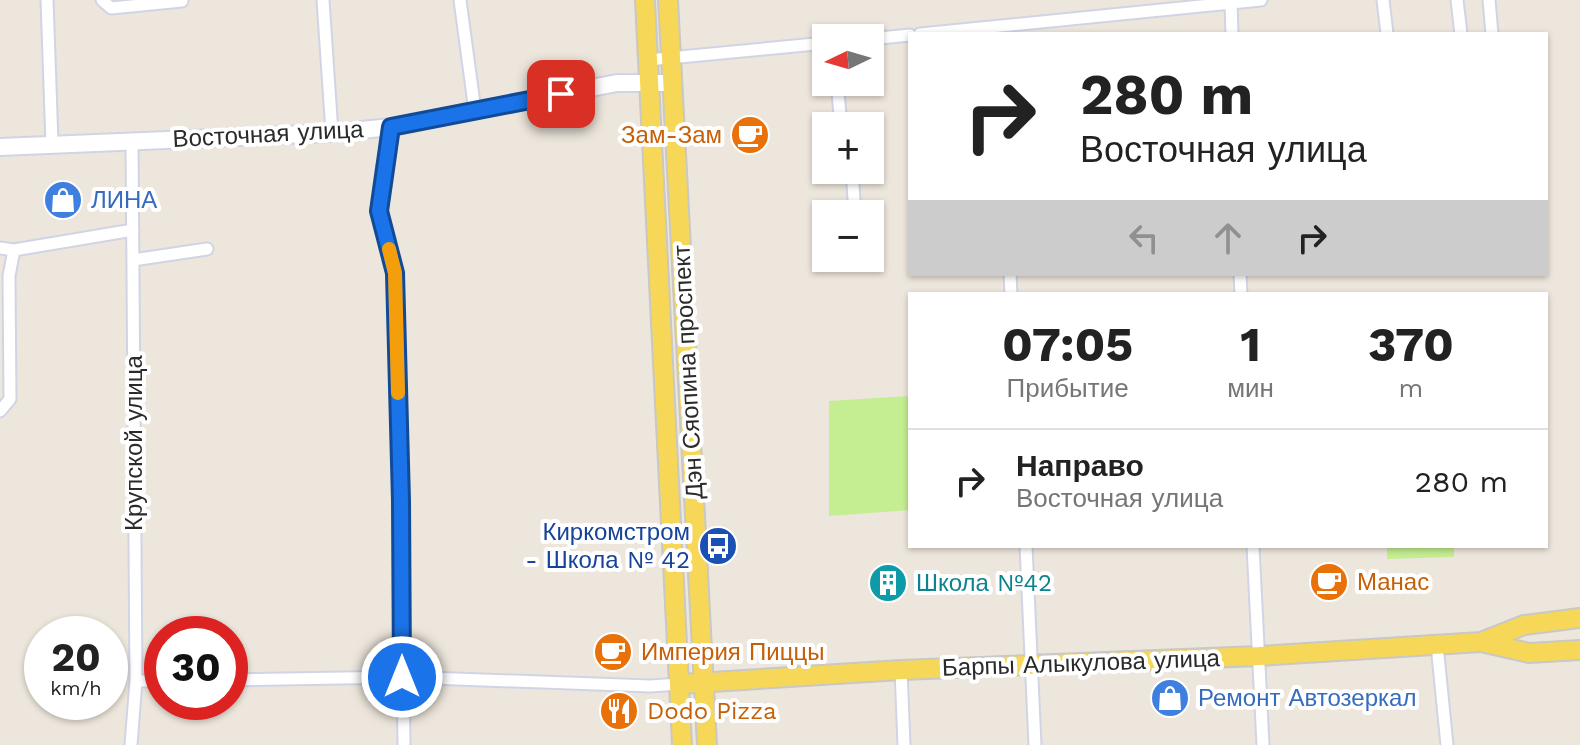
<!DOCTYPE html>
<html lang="ru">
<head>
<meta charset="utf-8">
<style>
  :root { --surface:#fff; --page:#f6f6f6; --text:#222; --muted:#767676; --line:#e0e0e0 }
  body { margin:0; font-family:"Work Sans",sans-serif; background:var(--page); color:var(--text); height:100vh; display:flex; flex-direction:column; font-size:30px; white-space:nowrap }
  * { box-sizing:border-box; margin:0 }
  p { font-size:26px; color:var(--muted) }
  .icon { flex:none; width:44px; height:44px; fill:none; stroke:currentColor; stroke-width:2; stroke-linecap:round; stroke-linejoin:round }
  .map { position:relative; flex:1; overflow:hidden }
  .sheet { position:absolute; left:908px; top:292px; width:640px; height:256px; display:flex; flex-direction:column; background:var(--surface); border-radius:0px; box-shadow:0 2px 6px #0004 }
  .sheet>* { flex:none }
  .top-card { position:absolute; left:908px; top:32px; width:640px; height:244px; border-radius:0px; box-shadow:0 2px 6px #0004; background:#fff; color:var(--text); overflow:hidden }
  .needle { width:52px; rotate:265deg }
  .fabs { position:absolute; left:812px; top:24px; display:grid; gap:16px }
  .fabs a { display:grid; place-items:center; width:72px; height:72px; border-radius:0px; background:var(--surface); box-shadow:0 2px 6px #0004; font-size:40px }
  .speed { position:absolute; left:24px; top:616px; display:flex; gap:16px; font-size:40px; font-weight:700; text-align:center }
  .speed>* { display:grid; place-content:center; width:104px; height:104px; border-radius:50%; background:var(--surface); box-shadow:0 2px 6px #0004; line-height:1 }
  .speed small { font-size:20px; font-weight:400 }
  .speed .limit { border:12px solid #d22; background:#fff; color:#111 }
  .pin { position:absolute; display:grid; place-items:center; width:68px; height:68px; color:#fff; margin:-34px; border-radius:16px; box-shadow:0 4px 12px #0006 }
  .me { position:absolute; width:88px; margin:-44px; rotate:0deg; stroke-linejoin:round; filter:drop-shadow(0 0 6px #0008) }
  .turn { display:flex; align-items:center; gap:28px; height:168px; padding:0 40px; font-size:36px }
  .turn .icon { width:104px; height:104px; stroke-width:2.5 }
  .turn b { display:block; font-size:56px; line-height:68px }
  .lanes { display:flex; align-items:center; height:76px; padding:0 40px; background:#0003; justify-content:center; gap:40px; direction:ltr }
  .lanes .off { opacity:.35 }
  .eta { display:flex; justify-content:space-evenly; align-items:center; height:136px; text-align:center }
  .eta b { font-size:48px; font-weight:700; line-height:56px }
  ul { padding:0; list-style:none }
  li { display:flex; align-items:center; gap:24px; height:104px; padding:0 40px; border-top:2px solid var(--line) }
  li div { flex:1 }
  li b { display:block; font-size:30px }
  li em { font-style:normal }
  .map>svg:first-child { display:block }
</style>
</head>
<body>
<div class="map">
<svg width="1580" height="745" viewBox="0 0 1580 745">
  <rect width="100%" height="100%" fill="#ede6dc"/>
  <!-- pitch -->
  <path fill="#c4ee91" d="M 910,396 L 910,510 L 829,516 L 829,401 Z
    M 1387,546 L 1454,546 L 1454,557 L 1387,559 Z"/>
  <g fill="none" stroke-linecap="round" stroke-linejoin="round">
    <!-- street casing -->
    <g stroke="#d1d4e4" stroke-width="15">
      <path id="street" d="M 47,0 L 52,143
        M 102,0 L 111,8 L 182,1
        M 323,0 L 332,133
        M 460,0 L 475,111
        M 1383,0 L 1387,34
        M 1457,0 L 1461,34
        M 1489,0 L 1492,34
        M 1231,2 L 1232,34
        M 920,34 L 1261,0
        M 870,39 L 910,35
        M 648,60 L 826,43
        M 837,82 L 841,126
        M 391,127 L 379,211 L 395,273 L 401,501 L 404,745
        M 852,170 L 855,214
        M 0,248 L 14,250 L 133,230
        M 133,260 L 207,249
        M 1010,274 L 1011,294
        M 1240,274 L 1241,294
        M 0,411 L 10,399 L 9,276 L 14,250
        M 1026,546 L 1035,745
        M 1253,546 L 1263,745
        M 1437,645 L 1447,745
        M 901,670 L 904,745
        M 230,680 L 402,677 L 650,686 L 680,684
        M 136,681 L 162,681
        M 131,745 L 136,681 L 132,140"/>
    </g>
    <!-- secondary casing -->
    <g stroke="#d1d4e4" stroke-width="20">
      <path id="secondary" d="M 0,147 L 332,133 L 391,127 L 617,83 L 672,83"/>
    </g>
    <!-- primary casing -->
    <g stroke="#c8c8c8" stroke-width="22">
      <path id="primary" d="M 645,0 L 682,745
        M 668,0 L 707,745
        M 1481,642 L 1529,653 L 1580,650
        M 680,684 L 901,670 L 1259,656 L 1481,642 L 1524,625 L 1580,618"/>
    </g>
    <!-- street -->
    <use href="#street" stroke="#fff" stroke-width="11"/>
    <!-- secondary -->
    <use href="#secondary" stroke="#fff" stroke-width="16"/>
    <!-- primary -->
    <use href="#primary" stroke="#f7d757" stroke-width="18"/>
  </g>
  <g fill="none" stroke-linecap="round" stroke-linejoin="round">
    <!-- route casing -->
    <g stroke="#114b97" stroke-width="20">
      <path id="route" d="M 402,677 L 401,501 L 395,273 L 379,211 L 391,127 L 561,94"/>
    </g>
    <!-- route -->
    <use href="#route" stroke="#1a73e8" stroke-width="14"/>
    <!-- slow -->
    <path stroke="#f59e0b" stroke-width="14" d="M 389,249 L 395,273 L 398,393"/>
  </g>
  <!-- icons -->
  <defs>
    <g id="cafe-disc" transform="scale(2)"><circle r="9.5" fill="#e8710a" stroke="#fff"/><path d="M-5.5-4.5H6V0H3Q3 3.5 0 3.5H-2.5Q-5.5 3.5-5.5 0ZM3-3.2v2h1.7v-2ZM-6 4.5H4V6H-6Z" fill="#fff"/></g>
    <g id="shop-disc" transform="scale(2)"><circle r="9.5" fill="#3f7fe0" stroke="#fff"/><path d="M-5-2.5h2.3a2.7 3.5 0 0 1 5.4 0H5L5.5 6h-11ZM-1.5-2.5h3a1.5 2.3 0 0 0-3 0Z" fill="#fff"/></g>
    <g id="bus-disc" transform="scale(2)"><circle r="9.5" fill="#1a4fb4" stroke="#fff"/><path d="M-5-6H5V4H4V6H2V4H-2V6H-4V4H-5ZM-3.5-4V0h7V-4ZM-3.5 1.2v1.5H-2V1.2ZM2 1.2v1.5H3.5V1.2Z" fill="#fff"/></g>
    <g id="building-disc" transform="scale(2)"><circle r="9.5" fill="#0f9aa8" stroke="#fff"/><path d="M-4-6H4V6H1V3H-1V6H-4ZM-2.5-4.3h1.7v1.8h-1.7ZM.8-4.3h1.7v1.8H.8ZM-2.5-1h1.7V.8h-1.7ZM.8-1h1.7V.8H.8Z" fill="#fff"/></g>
    <g id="restaurant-disc" transform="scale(2)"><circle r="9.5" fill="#e8710a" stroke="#fff"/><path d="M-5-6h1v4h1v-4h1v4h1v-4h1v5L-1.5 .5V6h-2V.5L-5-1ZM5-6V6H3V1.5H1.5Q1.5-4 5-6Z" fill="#fff"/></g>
  </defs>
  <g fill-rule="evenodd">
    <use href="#cafe-disc" x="750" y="135"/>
    <use href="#shop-disc" x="63" y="200"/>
    <use href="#bus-disc" x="718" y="546"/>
    <use href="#cafe-disc" x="1329" y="582"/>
    <use href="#building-disc" x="888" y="583"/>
    <use href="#cafe-disc" x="613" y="652"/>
    <use href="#shop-disc" x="1170" y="698"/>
    <use href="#restaurant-disc" x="619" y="711"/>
  </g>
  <g text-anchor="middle" stroke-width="8" stroke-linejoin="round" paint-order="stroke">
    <!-- street labels -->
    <g font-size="24" fill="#2b2b2b" stroke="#fff">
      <text transform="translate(268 134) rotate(-3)" y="8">Восточная улица</text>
      <text transform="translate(688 372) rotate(-93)" y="8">Дэн Сяопина проспект</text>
      <text transform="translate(134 443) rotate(-90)" y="8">Крупской улица</text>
      <text transform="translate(1081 663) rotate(-2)" y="8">Барпы Алыкулова улица</text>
    </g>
    <!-- food labels -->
    <g font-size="24" fill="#c56008" stroke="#fff" text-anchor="start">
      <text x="722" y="143" text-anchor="end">Зам-Зам</text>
      <text x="1357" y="590">Манас</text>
      <text x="641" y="660">Империя Пиццы</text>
      <text x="647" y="719">Dodo Pizza</text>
    </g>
    <!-- shop labels -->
    <g font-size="24" fill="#366cbe" stroke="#fff" text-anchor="start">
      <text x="91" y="208">ЛИНА</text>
      <text x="1198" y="706">Ремонт Автозеркал</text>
    </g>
    <!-- transit labels -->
    <g font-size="24" fill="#164399" stroke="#fff" text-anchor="end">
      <text x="690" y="540">Киркомстром<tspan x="690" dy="28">- Школа № 42</tspan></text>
    </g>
    <!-- culture labels -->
    <g font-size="24" fill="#0d838f" stroke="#fff" text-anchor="start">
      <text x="916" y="591">Школа №42</text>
    </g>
  </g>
</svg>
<div class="fabs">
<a><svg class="needle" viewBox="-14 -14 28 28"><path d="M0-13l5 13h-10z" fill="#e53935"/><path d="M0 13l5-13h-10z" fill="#767676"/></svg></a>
<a>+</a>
<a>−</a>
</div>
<div class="speed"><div>20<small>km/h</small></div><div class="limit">30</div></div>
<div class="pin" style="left:561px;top:94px;background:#d93025"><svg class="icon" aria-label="arrive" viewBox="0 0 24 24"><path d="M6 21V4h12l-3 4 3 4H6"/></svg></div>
<svg class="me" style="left:402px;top:677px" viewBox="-20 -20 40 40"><circle r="17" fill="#1a73e8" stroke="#fff" stroke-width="3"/><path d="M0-11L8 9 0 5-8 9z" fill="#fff"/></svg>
<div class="top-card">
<div class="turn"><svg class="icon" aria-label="right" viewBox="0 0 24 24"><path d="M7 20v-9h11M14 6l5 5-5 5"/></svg><div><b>280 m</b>Восточная улица</div></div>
<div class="lanes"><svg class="icon off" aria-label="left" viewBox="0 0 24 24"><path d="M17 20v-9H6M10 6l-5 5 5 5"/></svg><svg class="icon off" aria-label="ahead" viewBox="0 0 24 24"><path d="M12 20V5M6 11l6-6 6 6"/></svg><svg class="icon" aria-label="right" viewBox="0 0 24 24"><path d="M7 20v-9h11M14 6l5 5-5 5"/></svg></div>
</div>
<section class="sheet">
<div class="eta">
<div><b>07:05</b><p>Прибытие</p></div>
<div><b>1</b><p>мин</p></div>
<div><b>370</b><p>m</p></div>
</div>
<ul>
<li><svg class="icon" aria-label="right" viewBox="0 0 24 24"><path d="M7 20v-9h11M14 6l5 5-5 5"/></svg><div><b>Направо</b><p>Восточная улица</p></div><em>280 m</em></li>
</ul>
</section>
</div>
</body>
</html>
